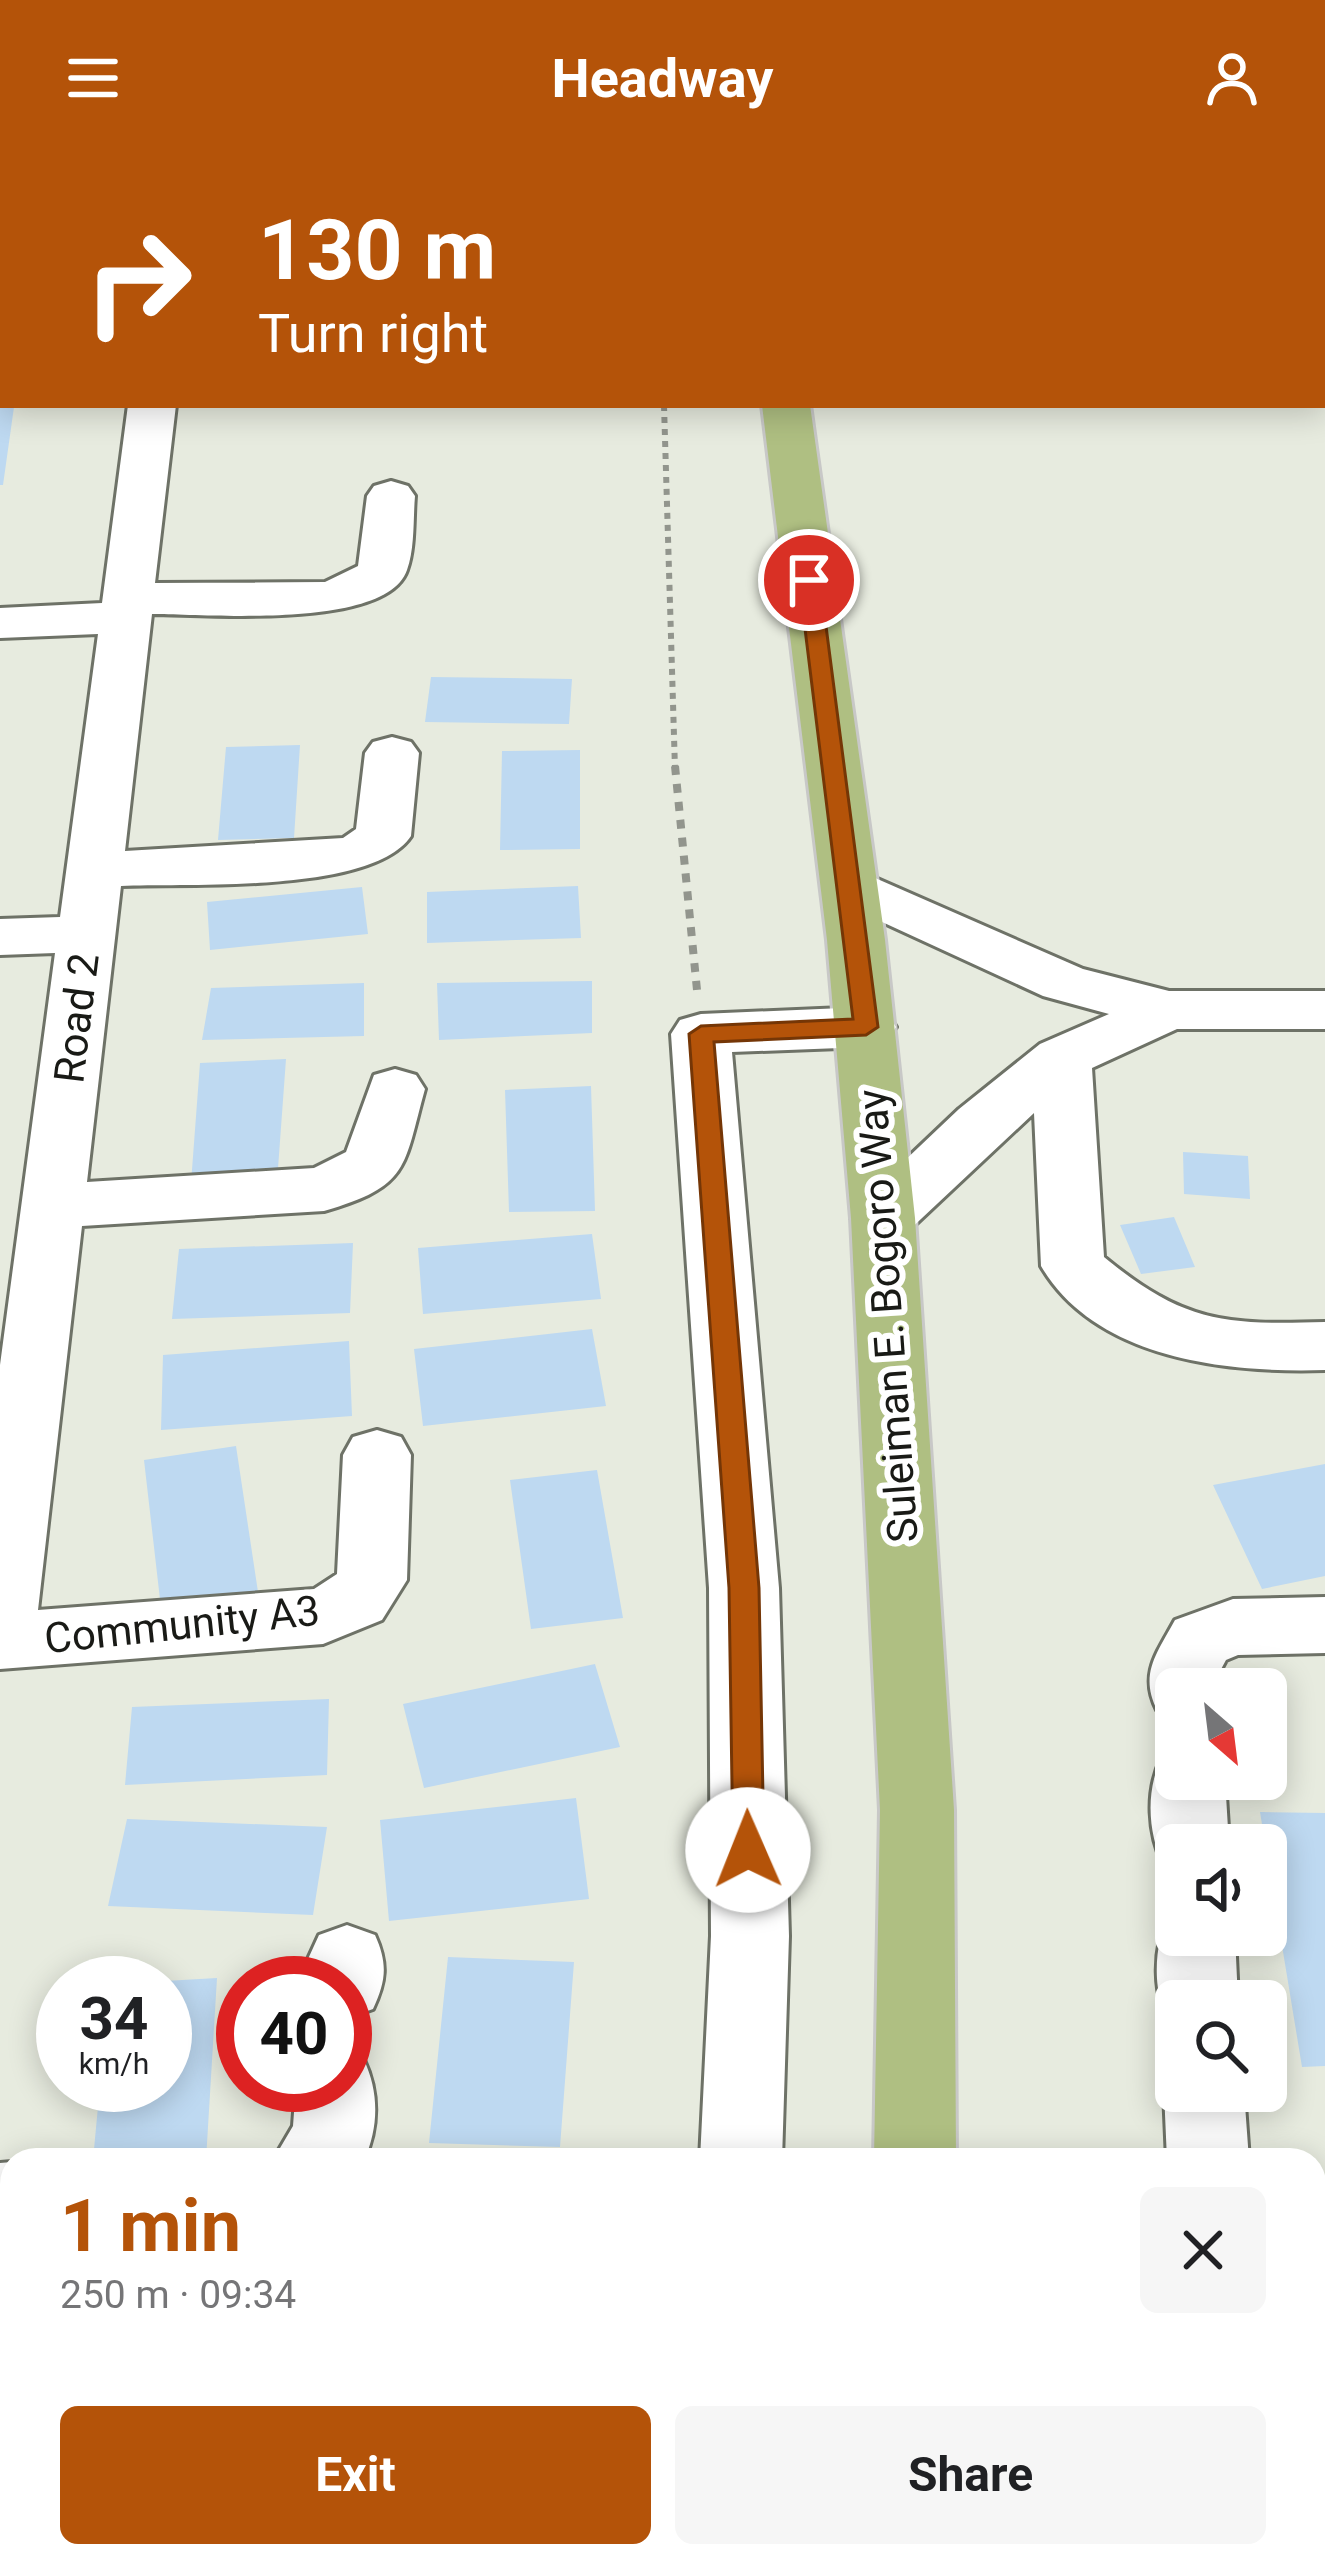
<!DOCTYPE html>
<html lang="en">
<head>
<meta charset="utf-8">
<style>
  :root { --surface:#fff; --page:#f6f6f6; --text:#202124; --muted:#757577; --accent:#b45309 }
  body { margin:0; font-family:Roboto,sans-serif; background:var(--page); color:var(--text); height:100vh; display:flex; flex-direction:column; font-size:45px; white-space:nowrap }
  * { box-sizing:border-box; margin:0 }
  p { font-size:39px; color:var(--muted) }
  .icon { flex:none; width:66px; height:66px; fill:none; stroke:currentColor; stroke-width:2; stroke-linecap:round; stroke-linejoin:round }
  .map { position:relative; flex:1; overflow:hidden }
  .drawer { position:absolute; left:0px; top:1992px; width:1326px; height:420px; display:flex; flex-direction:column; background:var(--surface); border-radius:36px 36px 0 0; box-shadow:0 6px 30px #0003 }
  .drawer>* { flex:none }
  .banner { position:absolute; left:0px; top:0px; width:1326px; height:252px; box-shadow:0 6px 30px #0003; background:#b45309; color:#fff; overflow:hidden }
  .needle { width:78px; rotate:152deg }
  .fabs { position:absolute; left:1155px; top:1512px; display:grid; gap:24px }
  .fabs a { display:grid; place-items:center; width:132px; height:132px; border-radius:18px; background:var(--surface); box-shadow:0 6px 30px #0003; font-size:60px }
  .speed { position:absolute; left:36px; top:1800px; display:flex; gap:24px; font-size:60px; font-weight:700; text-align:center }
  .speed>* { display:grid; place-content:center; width:156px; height:156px; border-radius:50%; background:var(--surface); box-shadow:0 6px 30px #0003; line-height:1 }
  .speed small { font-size:30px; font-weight:400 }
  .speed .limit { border:18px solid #d22; background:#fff; color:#111 }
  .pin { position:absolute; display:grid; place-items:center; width:102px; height:102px; color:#fff; margin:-51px; border:6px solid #fff; border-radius:50%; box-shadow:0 3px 12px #0007 }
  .me { position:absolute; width:132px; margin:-66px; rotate:359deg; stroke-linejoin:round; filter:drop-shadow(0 0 9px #0008) }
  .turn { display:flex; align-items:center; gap:42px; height:252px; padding:0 60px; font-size:54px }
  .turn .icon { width:156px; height:156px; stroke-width:2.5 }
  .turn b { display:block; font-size:84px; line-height:102px }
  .round { display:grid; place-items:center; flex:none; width:126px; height:126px; border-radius:18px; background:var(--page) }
  .summary { display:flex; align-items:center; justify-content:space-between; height:204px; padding:0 60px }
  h1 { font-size:72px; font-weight:700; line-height:90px; color:var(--accent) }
  .action { display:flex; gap:24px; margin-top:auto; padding:24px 60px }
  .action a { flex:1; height:138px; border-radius:18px; background:var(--accent); color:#fff; font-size:48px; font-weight:700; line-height:138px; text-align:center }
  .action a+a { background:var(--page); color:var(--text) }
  header { display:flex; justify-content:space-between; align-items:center; height:156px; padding:0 60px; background:var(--accent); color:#fff; font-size:54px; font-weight:700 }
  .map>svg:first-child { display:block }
</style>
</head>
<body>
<header><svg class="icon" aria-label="menu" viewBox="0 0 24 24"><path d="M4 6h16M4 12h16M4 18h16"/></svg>Headway<svg class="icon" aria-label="person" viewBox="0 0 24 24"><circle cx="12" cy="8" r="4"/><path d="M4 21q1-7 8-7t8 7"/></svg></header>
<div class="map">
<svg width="1325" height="2412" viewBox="0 0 1325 2412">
  <rect width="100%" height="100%" fill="#e7ebdf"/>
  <!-- building -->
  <path fill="#bed9f1" d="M 14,251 L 3,329 L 0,329 L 0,252 Z
    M 431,521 L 572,523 L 569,568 L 425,566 Z
    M 300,589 L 294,682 L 218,684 L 226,591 Z
    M 580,594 L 580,693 L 500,694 L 502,595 Z
    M 578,730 L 581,782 L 427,787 L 427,736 Z
    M 362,731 L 368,778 L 210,794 L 207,746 Z
    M 592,825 L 592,877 L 439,884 L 437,827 Z
    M 364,827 L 364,880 L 202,884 L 211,832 Z
    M 286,903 L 277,1026 L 191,1027 L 200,907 Z
    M 591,930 L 595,1055 L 509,1056 L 505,934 Z
    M 1183,996 L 1248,1000 L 1250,1043 L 1184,1038 Z
    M 1174,1061 L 1195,1111 L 1141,1118 L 1120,1069 Z
    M 592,1078 L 601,1143 L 423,1158 L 418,1092 Z
    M 353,1087 L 350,1157 L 172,1163 L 179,1093 Z
    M 592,1173 L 606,1250 L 423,1270 L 414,1193 Z
    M 349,1185 L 352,1260 L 161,1274 L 163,1199 Z
    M 236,1290 L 258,1436 L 161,1452 L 144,1304 Z
    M 1325,1308 L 1325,1420 L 1262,1433 L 1213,1329 Z
    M 597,1314 L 623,1462 L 531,1473 L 510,1324 Z
    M 595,1508 L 620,1591 L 424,1632 L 403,1548 Z
    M 329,1543 L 327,1619 L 125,1629 L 132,1551 Z
    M 576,1642 L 589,1743 L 389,1765 L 380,1664 Z
    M 1260,1656 L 1325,1657 L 1325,1910 L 1302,1911 Z
    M 127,1663 L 327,1671 L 313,1759 L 108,1750 Z
    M 448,1801 L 574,1806 L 560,1991 L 429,1987 Z
    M 217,1822 L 206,2004 L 93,2004 L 100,1929 L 165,1929 L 165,1825 Z
    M 1325,2038 L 1325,2412 L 1307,2412 L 1305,2400 L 1314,2400 L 1314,2039 Z"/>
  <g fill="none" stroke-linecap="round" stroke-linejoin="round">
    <!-- minor casing -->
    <g stroke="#6e7267" stroke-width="6">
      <path id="minor" d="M 161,0 L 203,0 L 203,3 L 161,3 Z
        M 0,216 L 3,216 L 3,244 L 0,244 Z
        M 128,249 L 176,249 L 155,427 L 325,426 L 358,410 L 367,340 L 374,330 L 391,325 L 408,330 L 415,340 C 413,363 415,392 407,414 C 387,474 204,458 152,458 L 125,695 L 343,682 L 356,673 L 365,597 L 373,586 L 392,581 L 411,586 L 419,597 L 411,680 C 372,738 189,727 121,730 L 87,1026 L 314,1012 L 346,996 L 374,919 L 395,913 L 416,919 L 425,933 C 403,1012 410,1030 324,1055 L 82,1070 L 38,1454 L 314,1433 L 337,1418 L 343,1299 L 353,1281 L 377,1274 L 401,1281 L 411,1299 L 407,1424 L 382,1464 L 323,1488 L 0,1513 L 0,1209 L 55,797 L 0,799 L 0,763 L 60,761 L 98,478 L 0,482 L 0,452 L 102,447 Z
        M 850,711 L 1083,813 L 1169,835 L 1325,835 L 1325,873 L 1177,873 L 1092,912 L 1104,1101 C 1184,1167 1225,1169 1325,1166 L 1325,1214 C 1229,1217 1096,1204 1041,1110 L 1034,957 L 905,1078 L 883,1084 L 861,1078 L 851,1062 L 861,1046 L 959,953 L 1040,888 L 1109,858 L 1043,840 L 830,742 L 822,729 L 830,716 Z
        M 866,851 L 887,857 L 896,871 L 887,885 L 866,891 L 732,896 L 779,1432 L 789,1780 L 782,2004 L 700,2004 L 711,1780 L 709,1432 L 671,878 L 680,864 L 701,858 Z
        M 1325,1441 L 1325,1497 L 1238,1499 L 1226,1504 L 1219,1517 L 1219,1533 L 1176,1533 L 1176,1560 L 1157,1554 C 1139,1518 1157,1497 1175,1464 L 1233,1443 Z
        M 1176,1597 L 1176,1623 L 1225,1623 L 1229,1689 L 1176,1689 L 1176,1715 L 1164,1711 C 1148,1678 1145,1635 1162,1601 Z
        M 1176,1753 L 1176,1779 L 1235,1779 L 1238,1845 L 1176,1845 L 1176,1871 C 1149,1846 1154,1787 1169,1756 Z
        M 347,1769 L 375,1779 C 388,1808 386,1825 373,1853 L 345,1863 L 345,1827 L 306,1827 L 308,1803 L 319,1779 Z
        M 345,1897 L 364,1904 C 379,1936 379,1971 364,2004 L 273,2004 L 293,1970 L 296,1929 L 345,1929 Z
        M 1176,1910 L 1176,1935 L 1244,1935 L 1249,2004 L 1167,2004 L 1164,1935 Z
        M 12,2006 L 12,2082 L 0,2083 L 0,2007 Z
        M 0,2231 L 12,2233 L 12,2317 L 0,2315 Z
        M 678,2400 L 768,2400 L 767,2412 L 677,2412 Z
        M 1183,2400 L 1273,2400 L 1274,2412 L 1184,2412 Z"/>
    </g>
    <!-- major casing -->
    <g stroke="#c8c8c7" stroke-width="6">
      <path id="major" d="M 732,0 L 774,0 L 774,3 L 732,3 Z
        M 762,249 L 810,249 L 885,784 L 915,1062 L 954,1654 L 956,2004 L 874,2004 L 880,1654 L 851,1062 L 827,784 Z
        M 860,2400 L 950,2400 L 949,2412 L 859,2412 Z"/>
    </g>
    <!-- path-far1 -->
    <path stroke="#92958d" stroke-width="6" stroke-dasharray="6 6" stroke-linecap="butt" d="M 664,249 L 675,613"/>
    <!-- path -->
    <path stroke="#92958d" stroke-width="8" stroke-dasharray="9 9" stroke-linecap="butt" d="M 675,610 L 697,834"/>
    <!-- minor -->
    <use href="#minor" fill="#fff" fill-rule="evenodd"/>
    <!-- major -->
    <use href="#major" fill="#afbf82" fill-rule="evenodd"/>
  </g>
  <!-- route -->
  <path fill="#b45309" stroke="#753606" stroke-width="3" d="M 809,417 L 820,424 L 878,871 L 866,879 L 714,886 L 759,1432 L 764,1694 L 760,1703 L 748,1707 L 737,1703 L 733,1694 L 729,1432 L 689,878 L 701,870 L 853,863 L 799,424 Z"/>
  <g text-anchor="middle" stroke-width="12" stroke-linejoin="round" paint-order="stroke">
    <!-- street labels -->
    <g font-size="42" fill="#191a16" stroke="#fff">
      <text transform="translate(76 862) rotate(-83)" y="15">Road 2</text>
      <text transform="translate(887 1160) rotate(-94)" y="15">Suleiman E. Bogoro Way</text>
      <text transform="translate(182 1468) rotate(-6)" y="15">Community A3</text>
    </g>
  </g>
</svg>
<div class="fabs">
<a><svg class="needle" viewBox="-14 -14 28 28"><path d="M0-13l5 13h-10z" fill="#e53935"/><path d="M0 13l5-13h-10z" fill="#757577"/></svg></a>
<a><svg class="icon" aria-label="sound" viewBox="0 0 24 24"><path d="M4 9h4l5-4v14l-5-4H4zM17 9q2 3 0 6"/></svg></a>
<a><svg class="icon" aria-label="search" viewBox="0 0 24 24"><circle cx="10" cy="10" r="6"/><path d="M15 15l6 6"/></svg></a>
</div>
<div class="speed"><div>34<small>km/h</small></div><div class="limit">40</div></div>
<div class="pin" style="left:809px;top:424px;background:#d93025"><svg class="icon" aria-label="arrive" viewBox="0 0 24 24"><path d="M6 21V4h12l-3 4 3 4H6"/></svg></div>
<svg class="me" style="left:748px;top:1694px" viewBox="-20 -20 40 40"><circle r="19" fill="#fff"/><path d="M0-13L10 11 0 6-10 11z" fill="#b45309"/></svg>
<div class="banner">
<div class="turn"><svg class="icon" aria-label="right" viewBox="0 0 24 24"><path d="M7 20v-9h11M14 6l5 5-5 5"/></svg><div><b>130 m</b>Turn right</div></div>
</div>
<section class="drawer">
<div class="summary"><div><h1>1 min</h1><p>250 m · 09:34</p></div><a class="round"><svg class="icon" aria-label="close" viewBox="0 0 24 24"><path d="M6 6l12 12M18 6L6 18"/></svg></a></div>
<div class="action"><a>Exit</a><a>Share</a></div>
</section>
</div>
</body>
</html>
